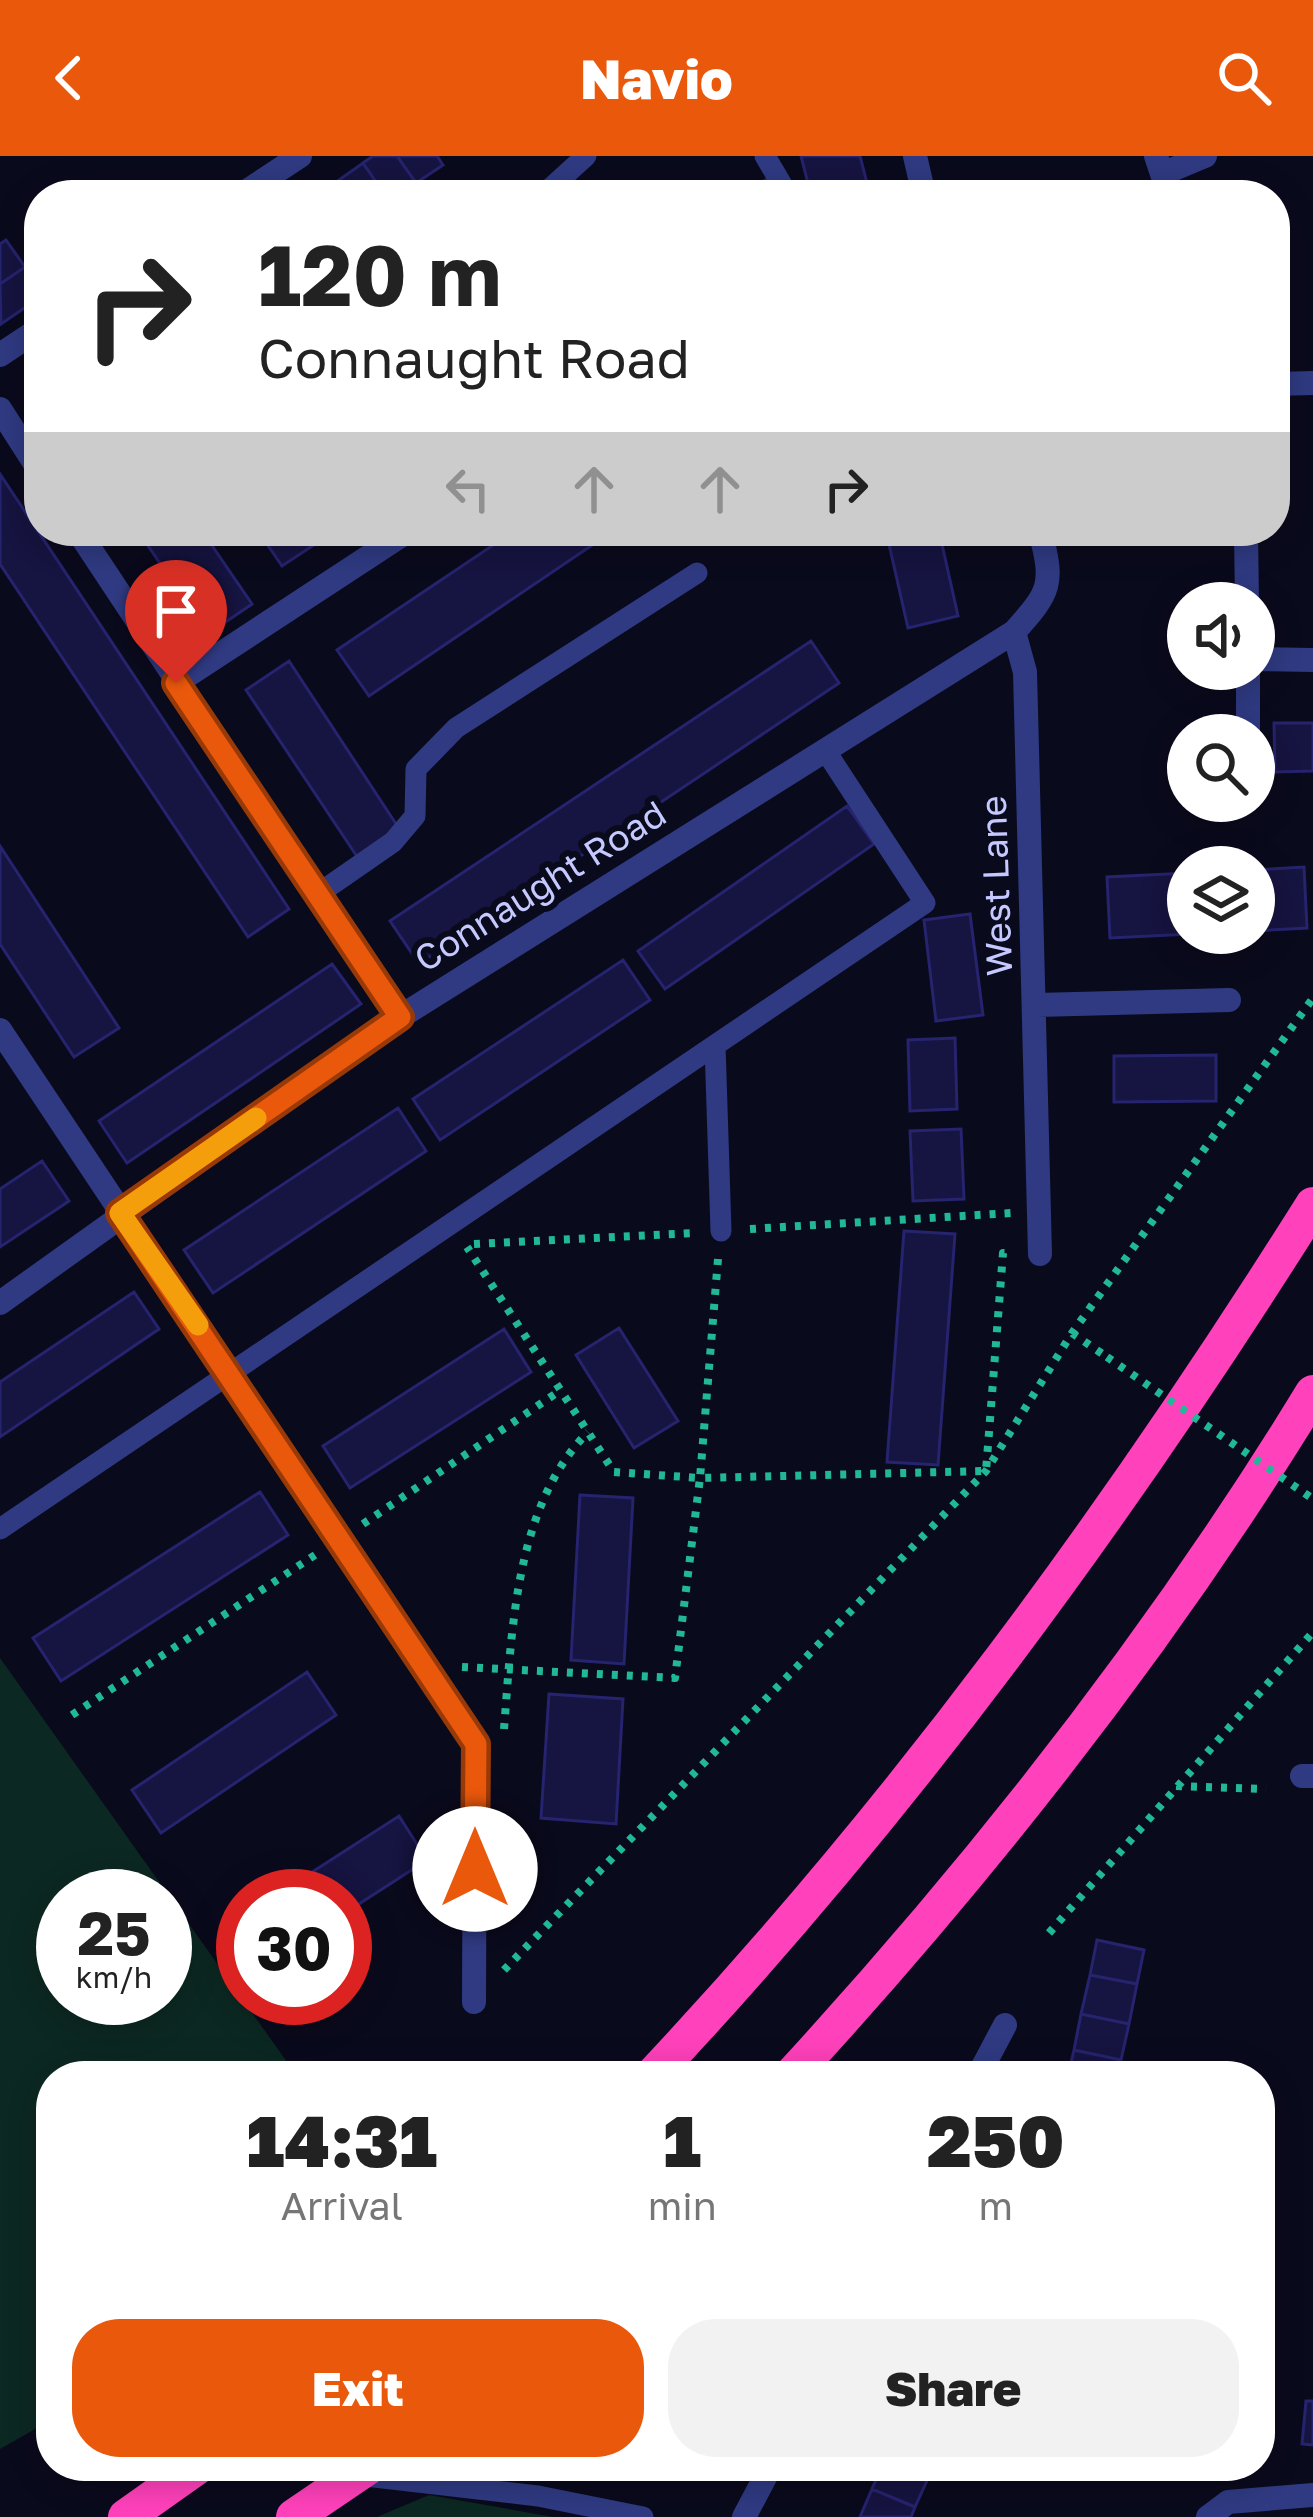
<!DOCTYPE html>
<html lang="en">
<head>
<meta charset="utf-8">
<style>
  :root { --surface:#fff; --page:#f2f2f2; --text:#222; --muted:#767676; --accent:#ea580c }
  body { margin:0; font-family:"Golos Text",sans-serif; background:var(--page); color:var(--text); height:100vh; display:flex; flex-direction:column; font-size:45px; white-space:nowrap }
  * { box-sizing:border-box; margin:0 }
  p { font-size:39px; color:var(--muted) }
  .icon { flex:none; width:66px; height:66px; fill:none; stroke:currentColor; stroke-width:2; stroke-linecap:round; stroke-linejoin:round }
  .map { position:relative; flex:1; overflow:hidden }
  .panel { position:absolute; left:36px; top:1905px; width:1239px; height:420px; display:flex; flex-direction:column; background:var(--surface); border-radius:48px; box-shadow:0 6px 30px #0003 }
  .panel>* { flex:none }
  .top-card { position:absolute; left:24px; top:24px; width:1266px; height:366px; border-radius:48px; box-shadow:0 6px 30px #0003; background:#fff; color:var(--text); overflow:hidden }
  .fabs { position:absolute; left:1167px; top:426px; display:grid; gap:24px }
  .fabs a { display:grid; place-items:center; width:108px; height:108px; border-radius:50%; background:var(--surface); box-shadow:0 6px 30px #0003; font-size:60px }
  .speed { position:absolute; left:36px; top:1713px; display:flex; gap:24px; font-size:60px; font-weight:700; text-align:center }
  .speed>* { display:grid; place-content:center; width:156px; height:156px; border-radius:50%; background:var(--surface); box-shadow:0 6px 30px #0003; line-height:1 }
  .speed small { font-size:30px; font-weight:400 }
  .speed .limit { border:18px solid #d22; background:#fff; color:#111 }
  .pin { position:absolute; display:grid; place-items:center; width:102px; height:102px; color:#fff; margin:-123px -51px; border-radius:50% 50% 50% 0; rotate:-45deg; box-shadow:0 0 12px #0007 }
  .pin .icon { rotate:45deg }
  .me { position:absolute; width:132px; margin:-66px; rotate:0deg; stroke-linejoin:round; filter:drop-shadow(0 0 9px #0008) }
  .turn { display:flex; align-items:center; gap:42px; height:252px; padding:0 36px; font-size:54px }
  .turn .icon { width:156px; height:156px; stroke-width:2.5 }
  .turn b { display:block; font-size:84px; line-height:102px }
  .lanes { display:flex; align-items:center; height:114px; padding:0 36px; background:#0003; justify-content:center; gap:60px; direction:ltr }
  .lanes .off { opacity:.35 }
  .eta { display:flex; justify-content:space-evenly; align-items:center; height:204px; text-align:center }
  .eta b { font-size:72px; font-weight:800; line-height:84px }
  .primary-button { display:flex; gap:24px; margin-top:auto; padding:24px 36px }
  .primary-button a { flex:1; height:138px; border-radius:48px; background:var(--accent); color:#fff; font-size:48px; font-weight:800; line-height:138px; text-align:center }
  .primary-button a+a { background:var(--page); color:var(--text) }
  header { display:flex; justify-content:space-between; align-items:center; height:156px; padding:0 36px; background:var(--accent); color:#fff; font-size:54px; font-weight:800 }
  .map>svg:first-child { display:block }
</style>
</head>
<body>
<header><svg class="icon" aria-label="back" viewBox="0 0 24 24"><path d="M15 5l-7 7 7 7"/></svg>Navio<svg class="icon" aria-label="search" viewBox="0 0 24 24"><circle cx="10" cy="10" r="6"/><path d="M15 15l6 6"/></svg></header>
<div class="map">
<svg width="1313" height="2361" viewBox="0 0 1313 2361">
  <rect width="100%" height="100%" fill="#0a0a1d"/>
  <!-- green -->
  <path fill="#0c2822" fill-rule="evenodd" d="M 0,1502 L 297,1920 L 51,1920 L 51,2264 L 0,2293 ZM 63,1740 L 165,1740 L 165,1842 L 63,1842 Z
    M 429,2339 L 553,2361 L 377,2361 Z"/>
  <!-- building -->
  <path fill="#161440" stroke="#26236f" stroke-width="3" d="M 373,0 L 397,0 L 416,27 L 399,39 L 385,39 L 363,7 Z
    M 397,0 L 437,0 L 443,9 L 416,27 Z
    M 801,0 L 860,0 L 869,35 L 811,39 Z
    M 363,7 L 385,39 L 345,39 L 336,26 Z
    M 767,23 L 777,39 L 743,39 Z
    M 6,84 L 25,111 L 0,128 L 0,88 Z
    M 25,111 L 39,132 L 39,142 L 1,168 L 0,128 Z
    M 0,318 L 289,753 L 248,781 L 0,408 Z
    M 138,375 L 202,375 L 252,448 L 208,478 Z
    M 258,375 L 335,375 L 282,410 Z
    M 514,375 L 613,375 L 369,540 L 337,494 Z
    M 886,375 L 939,375 L 958,460 L 908,472 Z
    M 811,485 L 839,527 L 419,808 L 390,765 Z
    M 289,505 L 402,677 L 360,705 L 246,534 Z
    M 1274,567 L 1313,567 L 1313,615 L 1275,616 Z
    M 847,650 L 874,688 L 665,833 L 638,795 Z
    M 0,690 L 119,872 L 74,901 L 0,788 Z
    M 1304,711 L 1307,772 L 1254,775 L 1254,714 Z
    M 1188,717 L 1188,777 L 1212,777 L 1110,782 L 1107,721 Z
    M 970,758 L 983,859 L 936,865 L 924,764 Z
    M 623,804 L 650,844 L 440,984 L 413,943 Z
    M 332,808 L 361,848 L 127,1007 L 99,965 Z
    M 955,882 L 957,953 L 910,955 L 908,884 Z
    M 1216,899 L 1216,945 L 1114,946 L 1114,900 Z
    M 398,952 L 426,995 L 213,1137 L 184,1094 Z
    M 961,973 L 964,1043 L 913,1045 L 910,975 Z
    M 42,1005 L 69,1045 L 0,1091 L 0,1033 Z
    M 904,1075 L 955,1078 L 938,1309 L 887,1306 Z
    M 134,1136 L 159,1173 L 0,1281 L 0,1226 Z
    M 619,1172 L 678,1265 L 634,1292 L 576,1199 Z
    M 504,1173 L 531,1216 L 350,1332 L 323,1290 Z
    M 260,1336 L 288,1379 L 61,1525 L 33,1482 Z
    M 580,1339 L 633,1342 L 624,1508 L 571,1504 Z
    M 307,1516 L 336,1559 L 161,1677 L 132,1634 Z
    M 549,1538 L 623,1543 L 616,1668 L 541,1662 Z
    M 399,1660 L 427,1704 L 345,1757 L 345,1740 L 275,1740 Z
    M 243,1761 L 243,1810 L 220,1776 Z
    M 1097,1784 L 1144,1794 L 1137,1828 L 1090,1819 Z
    M 1090,1819 L 1137,1828 L 1129,1868 L 1081,1858 Z
    M 1081,1858 L 1129,1868 L 1121,1904 L 1074,1894 Z
    M 1074,1894 L 1121,1904 L 1117,1920 L 1068,1920 Z
    M 1306,2245 L 1313,2245 L 1313,2289 L 1302,2288 Z
    M 882,2310 L 910,2310 L 930,2318 L 915,2351 L 872,2333 Z
    M 872,2333 L 915,2351 L 911,2361 L 860,2361 Z"/>
  <g fill="none" stroke-linecap="round" stroke-linejoin="round">
    <!-- path -->
    <path stroke="#21b897" stroke-width="8" stroke-dasharray="6 9" stroke-linecap="butt" d="M 750,1073 L 1011,1057
      M 474,1088 L 693,1077
      M 718,1103 L 700,1322 L 986,1315 L 1003,1097 L 1013,1097
      M 1072,1177 L 1107,1201
      M 363,1368 L 561,1234
      M 462,1511 L 675,1522 L 700,1322 L 614,1316 L 467,1091
      M 72,1559 L 315,1399
      M 504,1573 C 512,1474 515,1350 588,1276
      M 1176,1630 L 1266,1633
      M 1049,1777 L 1313,1476
      M 504,1814 L 986,1315 L 1072,1177 L 1313,842"/>
    <!-- lane -->
    <path stroke="#2f3a82" stroke-width="21" d="M 765,0 L 788,39
      M 543,39 L 586,0
      M 318,738 L 393,686 L 415,660 L 416,613 L 456,572 L 697,417
      M 715,889 L 721,1075
      M 0,1373 L 925,747 L 825,594
      M 357,2319 L 538,2340 L 643,2361"/>
    <!-- street -->
    <path stroke="#2f3a82" stroke-width="24" d="M 915,0 L 924,39
      M 1156,0 L 1169,39
      M 1162,18 L 1205,0
      M 241,39 L 300,0
      M 0,199 L 39,173
      M 1275,228 L 1313,227
      M 0,253 L 39,314
      M 78,375 L 400,861
      M 1246,375 L 1247,447
      M 1254,503 L 1313,504
      M 1248,513 L 1248,579
      M 176,527 L 408,375
      M 1037,849 L 1229,844
      M 0,874 L 475,1588 L 474,1846
      M 1040,1098 L 1025,516 L 1014,476 C 1051,435 1054,428 1040,375
      M 0,1147 L 400,861 L 1014,476
      M 1302,1620 L 1313,1620
      M 978,1920 L 1005,1869
      M 744,2361 L 771,2310
      M 1208,2361 L 1228,2346 L 1313,2339"/>
    <!-- highway -->
    <path stroke="#ff41bb" stroke-width="36" d="M 652,1920 C 903,1653 1118,1359 1313,1049
      M 791,1920 C 984,1710 1164,1481 1313,1237
      M 126,2361 L 198,2310
      M 294,2361 L 369,2310"/>
    <!-- path-bridge -->
    <path stroke="#21b897" stroke-width="8" stroke-dasharray="6 9" stroke-linecap="butt" d="M 1107,1201 L 1313,1343"/>
  </g>
  <g fill="none" stroke-linecap="round" stroke-linejoin="round">
    <!-- route casing -->
    <g stroke="#983908" stroke-width="30">
      <path id="route" d="M 176,527 L 400,861 L 120,1057 L 476,1588 L 475,1713"/>
    </g>
    <!-- route -->
    <use href="#route" stroke="#ea580c" stroke-width="21"/>
    <!-- slow -->
    <path stroke="#f59e0b" stroke-width="21" d="M 198,1169 L 120,1057 L 256,962"/>
  </g>
  <g text-anchor="middle" stroke-width="12" stroke-linejoin="round" paint-order="stroke">
    <!-- street labels -->
    <g font-size="36" fill="#c6c9ff" stroke="#0a0a1d">
      <text transform="translate(540 730) rotate(-32)" y="13">Connaught Road</text>
      <text transform="translate(996 730) rotate(-92)" y="13">West Lane</text>
    </g>
  </g>
</svg>
<div class="fabs">
<a><svg class="icon" aria-label="sound" viewBox="0 0 24 24"><path d="M4 9h4l5-4v14l-5-4H4zM17 9q2 3 0 6"/></svg></a>
<a><svg class="icon" aria-label="search" viewBox="0 0 24 24"><circle cx="10" cy="10" r="6"/><path d="M15 15l6 6"/></svg></a>
<a><svg class="icon" aria-label="layers" viewBox="0 0 24 24"><path d="M12 4l9 5-9 5-9-5zM3 14l9 5 9-5"/></svg></a>
</div>
<div class="speed"><div>25<small>km/h</small></div><div class="limit">30</div></div>
<div class="pin" style="left:176px;top:527px;background:#d93025"><svg class="icon" aria-label="arrive" viewBox="0 0 24 24"><path d="M6 21V4h12l-3 4 3 4H6"/></svg></div>
<svg class="me" style="left:475px;top:1713px" viewBox="-20 -20 40 40"><circle r="19" fill="#fff"/><path d="M0-13L10 11 0 6-10 11z" fill="#ea580c"/></svg>
<div class="top-card">
<div class="turn"><svg class="icon" aria-label="right" viewBox="0 0 24 24"><path d="M7 20v-9h11M14 6l5 5-5 5"/></svg><div><b>120 m</b>Connaught Road</div></div>
<div class="lanes"><svg class="icon off" aria-label="left" viewBox="0 0 24 24"><path d="M17 20v-9H6M10 6l-5 5 5 5"/></svg><svg class="icon off" aria-label="ahead" viewBox="0 0 24 24"><path d="M12 20V5M6 11l6-6 6 6"/></svg><svg class="icon off" aria-label="ahead" viewBox="0 0 24 24"><path d="M12 20V5M6 11l6-6 6 6"/></svg><svg class="icon" aria-label="right" viewBox="0 0 24 24"><path d="M7 20v-9h11M14 6l5 5-5 5"/></svg></div>
</div>
<section class="panel">
<div class="eta">
<div><b>14:31</b><p>Arrival</p></div>
<div><b>1</b><p>min</p></div>
<div><b>250</b><p>m</p></div>
</div>
<div class="primary-button"><a>Exit</a><a>Share</a></div>
</section>
</div>
</body>
</html>
